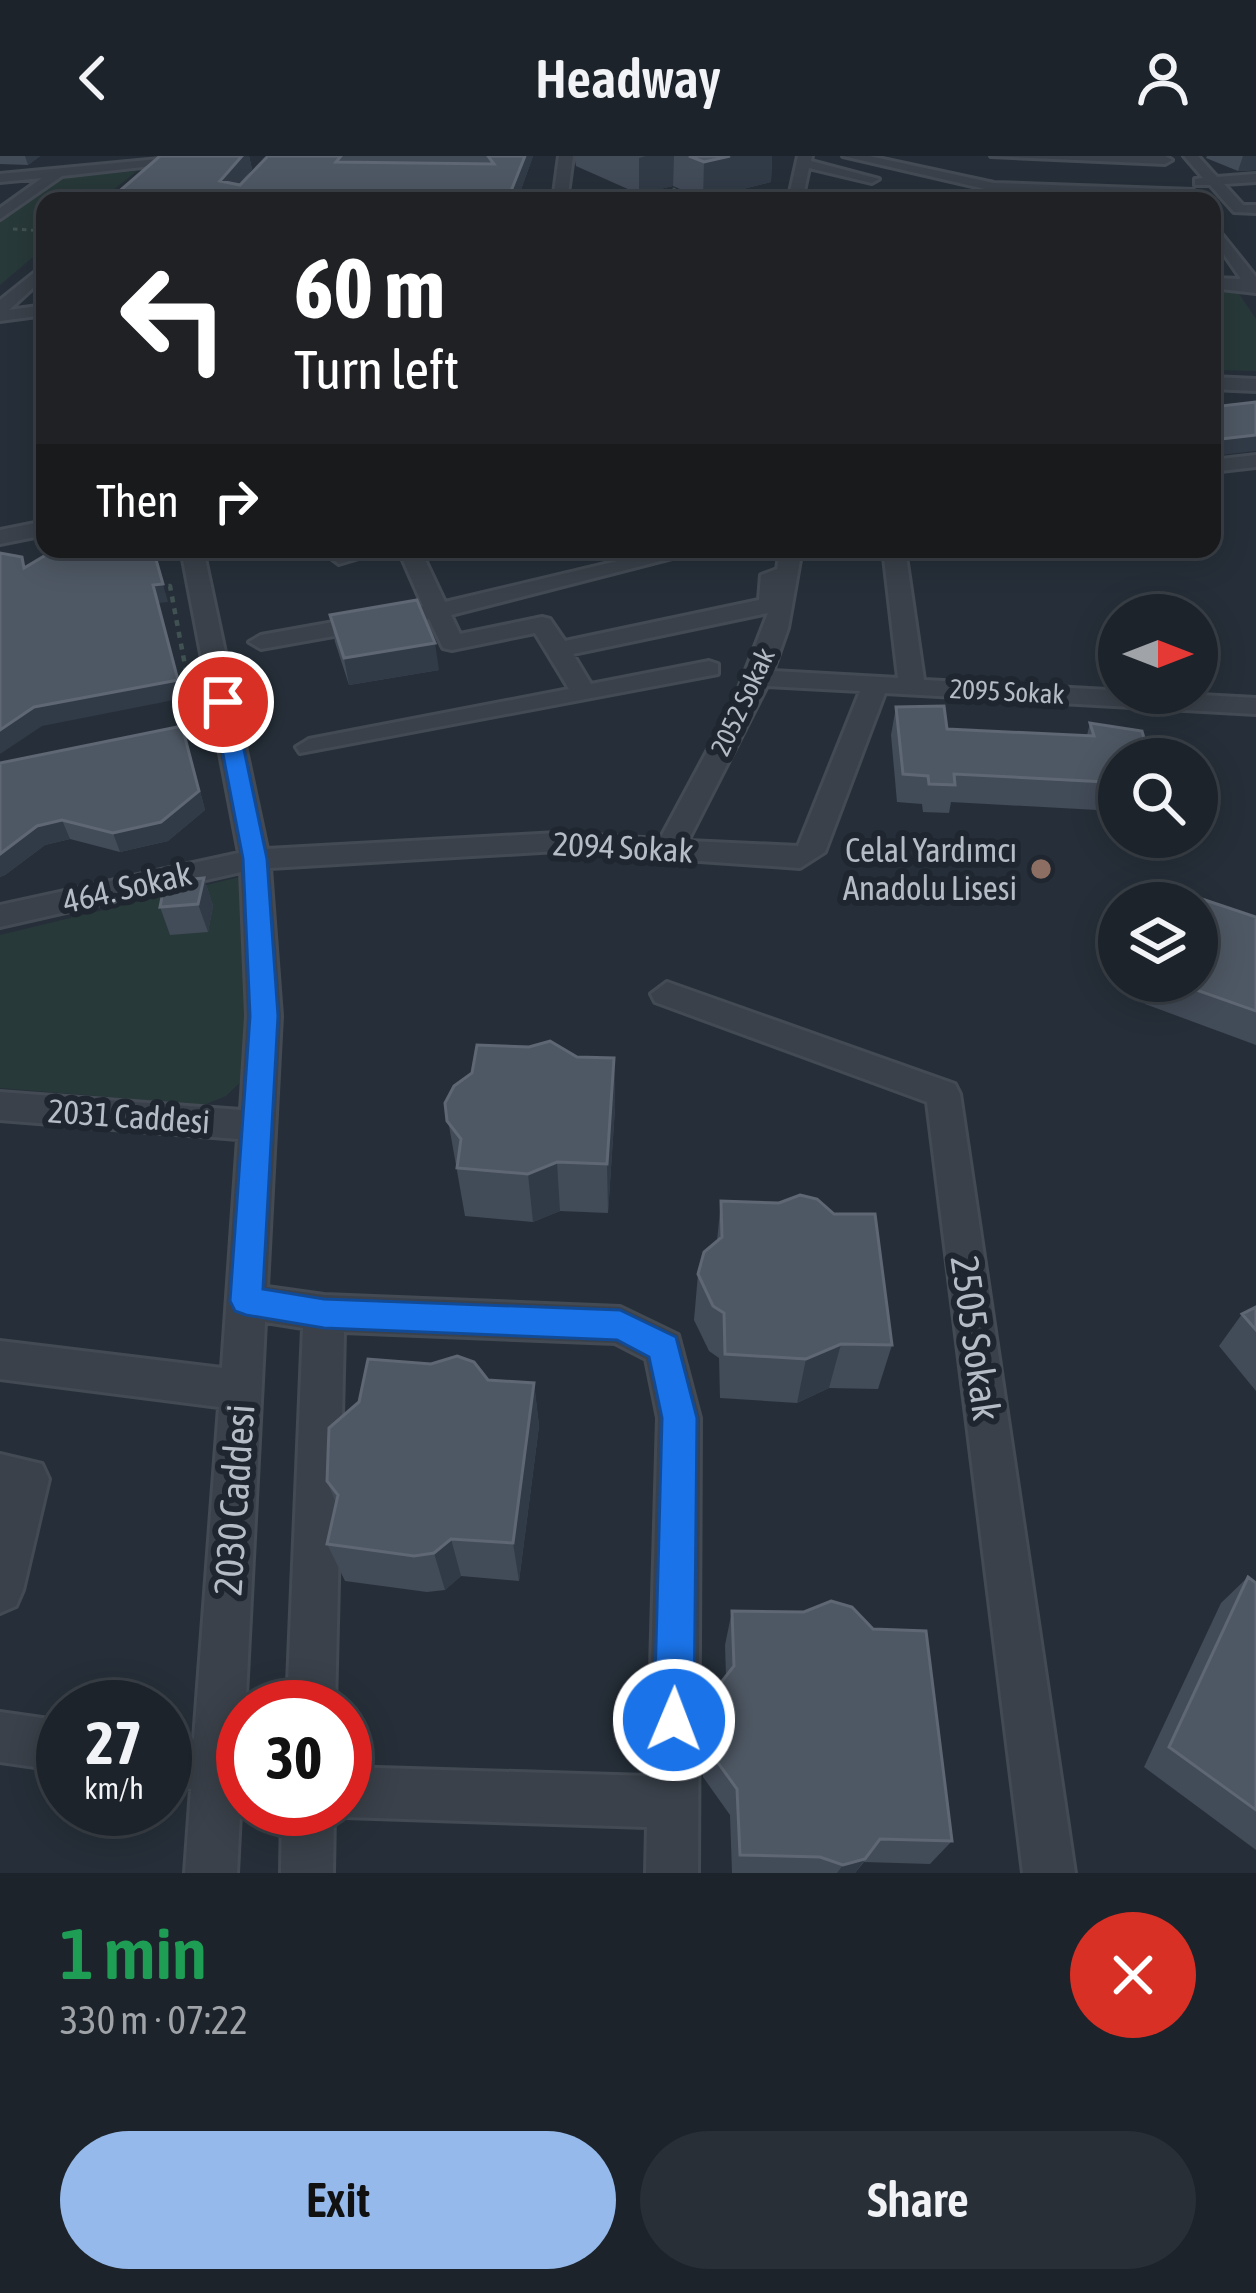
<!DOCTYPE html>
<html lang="en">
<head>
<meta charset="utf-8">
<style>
  :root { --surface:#1c232b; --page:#292f37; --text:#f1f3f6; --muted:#a0a4a9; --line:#3a4047; --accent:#95b9ea }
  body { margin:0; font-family:"Asap Condensed",sans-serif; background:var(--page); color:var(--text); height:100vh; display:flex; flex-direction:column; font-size:45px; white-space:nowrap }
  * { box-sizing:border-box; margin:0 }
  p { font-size:39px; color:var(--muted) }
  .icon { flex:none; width:66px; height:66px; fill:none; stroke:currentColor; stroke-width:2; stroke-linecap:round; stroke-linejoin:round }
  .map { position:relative; height:1717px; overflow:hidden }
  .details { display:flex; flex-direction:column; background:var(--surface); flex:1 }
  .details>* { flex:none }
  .top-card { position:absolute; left:36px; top:36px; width:1185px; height:366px; border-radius:24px; box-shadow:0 6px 30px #0003,0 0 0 3px var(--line); background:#202124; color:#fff; overflow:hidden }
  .needle { width:78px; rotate:90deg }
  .buttons { position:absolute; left:1098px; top:438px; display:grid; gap:24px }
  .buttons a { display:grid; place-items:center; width:120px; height:120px; border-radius:50%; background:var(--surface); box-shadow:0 6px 30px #0003,0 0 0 3px var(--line); font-size:60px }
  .speed { position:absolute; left:36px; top:1524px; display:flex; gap:24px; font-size:60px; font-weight:700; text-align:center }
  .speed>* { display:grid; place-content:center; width:156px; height:156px; border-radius:50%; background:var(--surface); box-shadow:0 6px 30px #0003,0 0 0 3px var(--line); line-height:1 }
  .speed small { font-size:30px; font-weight:400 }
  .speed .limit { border:18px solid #d22; background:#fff; color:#111 }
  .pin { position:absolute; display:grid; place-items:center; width:102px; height:102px; color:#fff; margin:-51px; border:6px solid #fff; border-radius:50%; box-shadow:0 3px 12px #0007 }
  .me { position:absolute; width:132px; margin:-66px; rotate:1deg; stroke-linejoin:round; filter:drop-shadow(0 0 9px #0008) }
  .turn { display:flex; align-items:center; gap:42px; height:252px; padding:0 60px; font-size:54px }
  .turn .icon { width:156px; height:156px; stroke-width:2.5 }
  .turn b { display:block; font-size:84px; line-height:102px }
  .then { display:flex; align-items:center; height:114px; padding:0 60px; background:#0003; gap:24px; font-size:45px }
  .round { display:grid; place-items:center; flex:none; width:126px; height:126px; border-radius:63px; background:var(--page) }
  .overview { display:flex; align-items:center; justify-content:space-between; height:204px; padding:0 60px }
  h1 { font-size:72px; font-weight:600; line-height:90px; color:#1e9e55 }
  .action { display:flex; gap:24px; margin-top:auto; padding:24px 60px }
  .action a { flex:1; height:138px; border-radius:72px; background:var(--accent); color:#111; font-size:48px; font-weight:600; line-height:138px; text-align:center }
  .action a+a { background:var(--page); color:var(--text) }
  header { display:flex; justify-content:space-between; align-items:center; height:156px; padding:0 60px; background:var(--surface); font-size:54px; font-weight:600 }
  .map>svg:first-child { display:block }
</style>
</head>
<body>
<header><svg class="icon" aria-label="back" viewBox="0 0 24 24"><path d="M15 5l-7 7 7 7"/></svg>Headway<svg class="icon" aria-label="person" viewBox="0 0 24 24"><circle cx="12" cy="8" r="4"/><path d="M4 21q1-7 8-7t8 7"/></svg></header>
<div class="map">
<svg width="1256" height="1717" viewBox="0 0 1256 1717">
  <rect width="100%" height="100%" fill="#262f39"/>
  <!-- green -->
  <path fill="#28393a" d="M 137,15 L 99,45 L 45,45 L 45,91 L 0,129 L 0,65 L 57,22 Z
    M 1212,132 L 1235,132 L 1256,163 L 1256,215 L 1212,214 Z
    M 244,720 L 255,819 L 247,920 L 226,940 L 204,949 L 0,932 L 0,779 Z"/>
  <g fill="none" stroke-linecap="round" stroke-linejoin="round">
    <!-- minor casing -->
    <g stroke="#434a53" stroke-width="6">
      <path id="minor" d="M 191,0 L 241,0 L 62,20 L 0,63 L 0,52 L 42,22 L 0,26 L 0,18 Z
        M 559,0 L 573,0 L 567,45 L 553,45 Z
        M 798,0 L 812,0 L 811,5 L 879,23 L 872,27 L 809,12 L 802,45 L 788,45 Z
        M 843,0 L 869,0 L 994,27 L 1193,34 L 1186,38 L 994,35 Z
        M 991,0 L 1165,0 L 1172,4 L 1165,8 Z
        M 1184,0 L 1198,0 L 1217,21 L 1256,18 L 1256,26 L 1224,28 L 1243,49 L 1256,49 L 1256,57 L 1234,56 L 1210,29 L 1195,29 L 1195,23 L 1203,22 Z
        M 1212,66 L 1256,121 L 1256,137 L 1212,132 L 1212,122 L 1241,123 L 1212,81 Z
        M 45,108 L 45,121 L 9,154 L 45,149 L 45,159 L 0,165 L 0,144 Z
        M 1212,221 L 1256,223 L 1256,235 L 1212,233 Z
        M 1256,299 L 1256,311 L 1212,316 L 1212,304 Z
        M 45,365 L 45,379 L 0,388 L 0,374 Z
        M 181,393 L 203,393 L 267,693 L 557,677 L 660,683 L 733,547 L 768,457 L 573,498 L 591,528 L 709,505 L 718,508 L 718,518 L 300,597 L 296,591 L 309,583 L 569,533 L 535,477 L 452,494 L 443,492 L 429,463 L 261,493 L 249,486 L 261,479 L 423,450 L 398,393 L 420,393 L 445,446 L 668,393 L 707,393 L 451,459 L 460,478 L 542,461 L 550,463 L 565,485 L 759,444 L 761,419 L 777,413 L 780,393 L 802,393 L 788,472 L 773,515 L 898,522 L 883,393 L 905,393 L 924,524 L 1256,542 L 1256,558 L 885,537 L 825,696 L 800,712 L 557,695 L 270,712 L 281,860 L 267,1131 L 324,1139 L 620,1151 L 678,1179 L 700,1262 L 698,1717 L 646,1717 L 647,1671 L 345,1661 L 334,1657 L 333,1717 L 281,1717 L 282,1653 L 345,1653 L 345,1611 L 648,1620 L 658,1262 L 646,1203 L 615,1187 L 344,1176 L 335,1551 L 287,1551 L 303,1172 L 265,1166 L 237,1717 L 185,1717 L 191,1633 L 165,1629 L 165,1579 L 194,1583 L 219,1251 L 0,1223 L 0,1185 L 222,1212 L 238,983 L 0,964 L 0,936 L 241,954 L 247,860 L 241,716 L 0,771 L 0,749 L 239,697 ZM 767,530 L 860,535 L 798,690 L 688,685 Z
        M 319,393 L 389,393 L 339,408 Z
        M 667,826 L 955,928 L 960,938 L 1075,1717 L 1023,1717 L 927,946 L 655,846 L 651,838 Z
        M 0,1298 L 42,1308 L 49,1323 L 23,1434 L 16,1450 L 0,1457 Z
        M 0,1556 L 63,1565 L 63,1615 L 0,1606 Z"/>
    </g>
    <!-- path-far1 -->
    <path stroke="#415252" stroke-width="3" stroke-dasharray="4.5 4.5" stroke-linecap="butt" d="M 672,45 L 675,27
      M 13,73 L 45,75"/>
    <!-- path -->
    <path stroke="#415252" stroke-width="4.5" stroke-dasharray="6 6" stroke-linecap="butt" d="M 157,433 L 170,430 L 188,525 L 172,529"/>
    <!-- minor -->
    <use href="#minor" fill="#3a414a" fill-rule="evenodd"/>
  </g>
  <!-- wall -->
  <path fill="#424b58" d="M 0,0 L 40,0 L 28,9 L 0,8 Z
    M 160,0 L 249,0 L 252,13 L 240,29 L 268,0 L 533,0 L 517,45 L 108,45 Z
    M 574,0 L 772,0 L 771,26 L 703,43 L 673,30 L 639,38 L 576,10 Z
    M 1207,0 L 1256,0 L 1256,14 L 1238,15 L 1206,2 Z
    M 45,99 L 45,128 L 38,105 Z
    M 330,459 L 439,514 L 349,529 L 335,486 Z
    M 896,551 L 947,573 L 1087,579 L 1090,567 L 1119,603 L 1119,665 L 1100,664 L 1097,654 L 951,646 L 949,657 L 923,656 L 922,648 L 897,646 L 891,579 Z
    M 188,589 L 205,654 L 168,685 L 120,696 L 70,683 L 45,689 L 5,719 L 0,721 L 0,607 Z
    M 204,722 L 213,750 L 208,776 L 170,779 L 160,751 Z
    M 1256,761 L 1256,889 L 1145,848 L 1154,825 L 1197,825 Z
    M 577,901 L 614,902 L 615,952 L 608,1057 L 560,1055 L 533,1066 L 465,1060 L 445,947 Z
    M 721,1045 L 892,1189 L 878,1233 L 829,1232 L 797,1247 L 720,1242 L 719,1202 L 709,1195 L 694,1164 L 698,1118 L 717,1085 Z
    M 1256,1151 L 1256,1235 L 1219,1190 L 1242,1158 Z
    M 488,1224 L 534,1227 L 539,1270 L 519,1425 L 461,1420 L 445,1434 L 427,1436 L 345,1425 L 327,1388 L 336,1347 L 327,1325 Z
    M 1248,1421 L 1256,1427 L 1256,1694 L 1144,1611 L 1221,1447 Z
    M 732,1455 L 952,1685 L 930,1708 L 864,1706 L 855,1717 L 732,1717 L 730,1659 L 703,1621 L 703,1573 L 708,1543 L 726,1520 L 725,1489 Z"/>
  <!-- shaded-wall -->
  <path fill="#313b47" d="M 25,0 L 40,0 L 28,9 Z
    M 242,0 L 249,0 L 252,13 L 224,45 L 220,25 Z
    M 525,0 L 533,0 L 517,45 L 507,45 Z
    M 646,0 L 674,0 L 673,30 L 639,38 L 639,2 Z
    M 730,0 L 772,0 L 771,26 L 703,43 L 704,6 Z
    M 1243,0 L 1256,0 L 1256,14 L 1238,15 Z
    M 1256,279 L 1256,295 L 1212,300 L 1212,284 Z
    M 153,393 L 168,446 L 158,447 L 184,542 L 42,570 L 0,598 L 0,574 L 153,429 Z
    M 435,487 L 439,514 L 349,529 L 344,502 Z
    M 188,589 L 205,654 L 168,685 L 120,696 L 113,677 Z
    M 62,664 L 70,683 L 45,689 L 5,719 L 0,721 L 0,698 L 37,670 Z
    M 204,722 L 213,750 L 208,776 L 198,748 Z
    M 614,902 L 615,952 L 608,1057 L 607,1008 Z
    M 557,1006 L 560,1055 L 533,1066 L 528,1018 Z
    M 841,1188 L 829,1232 L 797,1247 L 806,1203 Z
    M 534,1227 L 539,1270 L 519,1425 L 513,1387 Z
    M 451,1383 L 461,1420 L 445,1434 L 434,1397 Z
    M 880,1683 L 855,1717 L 837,1717 L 843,1709 Z"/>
  <!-- building -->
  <path fill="#4e5864" stroke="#5e6773" stroke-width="3" d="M 160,0 L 242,0 L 220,25 L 240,29 L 268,0 L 341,0 L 336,6 L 494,8 L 488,0 L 525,0 L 507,45 L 108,45 Z
    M 689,0 L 730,0 L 704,6 Z
    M 652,40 L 663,45 L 627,45 Z
    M 687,41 L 696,45 L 671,45 Z
    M 1256,246 L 1256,279 L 1212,284 L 1212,251 Z
    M 56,393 L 153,393 L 163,428 L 153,429 L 178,524 L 34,551 L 0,574 L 0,397 L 22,401 L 24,412 Z
    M 417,444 L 435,487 L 344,502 L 330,459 Z
    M 944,550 L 947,573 L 1094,580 L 1090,567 L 1142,575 L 1150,603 L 1119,603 L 1119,637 L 1109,636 L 1106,626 L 954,618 L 955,629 L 929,628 L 928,620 L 903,618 L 896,551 Z
    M 182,570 L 199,635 L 161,666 L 113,677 L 62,664 L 37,670 L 0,698 L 0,607 Z
    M 204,722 L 198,748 L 160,751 L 165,726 Z
    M 1190,739 L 1256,761 L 1256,855 L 1171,825 L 1197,825 L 1197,747 L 1186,747 Z
    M 550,885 L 577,901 L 614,902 L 607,1008 L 557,1006 L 528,1018 L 457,1012 L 461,983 L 447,965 L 445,947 L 454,930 L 472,917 L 477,889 L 529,891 Z
    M 800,1039 L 817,1043 L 834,1058 L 875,1058 L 892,1189 L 841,1188 L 806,1203 L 725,1198 L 724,1157 L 713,1150 L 698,1118 L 704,1096 L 722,1081 L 721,1045 L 779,1047 Z
    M 1256,1151 L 1256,1174 L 1242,1158 Z
    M 457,1200 L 474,1206 L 488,1224 L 534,1227 L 513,1387 L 451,1383 L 434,1397 L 414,1400 L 327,1388 L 338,1339 L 327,1325 L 329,1272 L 359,1246 L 368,1203 L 431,1208 Z
    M 1248,1421 L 1256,1427 L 1256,1654 L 1169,1591 Z
    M 831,1445 L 852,1451 L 873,1473 L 926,1475 L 952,1685 L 880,1683 L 865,1703 L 843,1709 L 820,1701 L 740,1699 L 737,1633 L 708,1593 L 708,1543 L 734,1510 L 732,1455 L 804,1456 Z"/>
  <!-- route -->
  <path fill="#1a73e8" stroke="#114b97" stroke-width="3" d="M 223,540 L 234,546 L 267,703 L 278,860 L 263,1133 L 324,1143 L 620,1154 L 676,1181 L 697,1262 L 694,1564 L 688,1578 L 674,1584 L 660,1578 L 654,1564 L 662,1262 L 649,1201 L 617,1184 L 324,1172 L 246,1159 L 235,1155 L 230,1145 L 250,860 L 243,703 L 213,546 Z"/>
  <!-- markers -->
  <circle fill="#8d6e63" stroke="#1f262f" stroke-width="4.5" cx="1041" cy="713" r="12"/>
  <g text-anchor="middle" stroke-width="12" stroke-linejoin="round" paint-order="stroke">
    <!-- far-street labels -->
    <g font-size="27" fill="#b5bcc5" stroke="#1f262f">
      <text transform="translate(1007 536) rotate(3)" y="9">2095 Sokak</text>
      <text transform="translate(743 546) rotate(-65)" y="9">2052 Sokak</text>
    </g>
    <!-- street labels -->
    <g font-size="33" fill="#b5bcc5" stroke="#1f262f">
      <text transform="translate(623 691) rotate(3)" y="12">2094 Sokak</text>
      <text transform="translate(127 731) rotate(-13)" y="12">464. Sokak</text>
      <text transform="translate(129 960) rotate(4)" y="12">2031 Caddesi</text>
    </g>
    <!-- poi labels -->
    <g font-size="33" fill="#b5bcc5" stroke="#1f262f" text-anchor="end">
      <text x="1017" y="706">Celal Yardımcı<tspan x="1017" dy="38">Anadolu Lisesi</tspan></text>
    </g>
    <!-- near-street labels -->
    <g font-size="39" fill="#b5bcc5" stroke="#1f262f">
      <text transform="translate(976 1182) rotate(82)" y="14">2505 Sokak</text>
      <text transform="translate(234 1344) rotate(-86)" y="14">2030 Caddesi</text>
    </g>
  </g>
</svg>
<div class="buttons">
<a><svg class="needle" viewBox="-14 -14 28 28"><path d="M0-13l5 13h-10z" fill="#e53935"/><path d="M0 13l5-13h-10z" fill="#a0a4a9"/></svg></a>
<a><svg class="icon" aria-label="search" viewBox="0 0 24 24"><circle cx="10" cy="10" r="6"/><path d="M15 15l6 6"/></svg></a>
<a><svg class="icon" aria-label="layers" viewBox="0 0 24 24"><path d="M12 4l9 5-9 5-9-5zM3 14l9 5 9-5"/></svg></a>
</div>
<div class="speed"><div>27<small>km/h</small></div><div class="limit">30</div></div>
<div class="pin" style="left:223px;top:546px;background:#d93025"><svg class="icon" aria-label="arrive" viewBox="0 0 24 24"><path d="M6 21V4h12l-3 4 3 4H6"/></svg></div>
<svg class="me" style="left:674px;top:1564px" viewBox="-20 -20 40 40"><circle r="17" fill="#1a73e8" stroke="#fff" stroke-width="3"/><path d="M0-11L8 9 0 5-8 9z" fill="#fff"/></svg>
<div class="top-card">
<div class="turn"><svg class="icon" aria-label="left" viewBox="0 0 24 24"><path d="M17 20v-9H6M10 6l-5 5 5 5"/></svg><div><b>60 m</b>Turn left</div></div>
<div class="then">Then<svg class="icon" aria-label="right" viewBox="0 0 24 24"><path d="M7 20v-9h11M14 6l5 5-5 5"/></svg></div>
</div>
</div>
<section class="details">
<div class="overview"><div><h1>1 min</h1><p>330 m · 07:22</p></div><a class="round" style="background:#d93025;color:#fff"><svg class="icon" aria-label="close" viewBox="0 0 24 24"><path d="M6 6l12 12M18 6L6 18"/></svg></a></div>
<div class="action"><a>Exit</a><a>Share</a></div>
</section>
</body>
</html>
